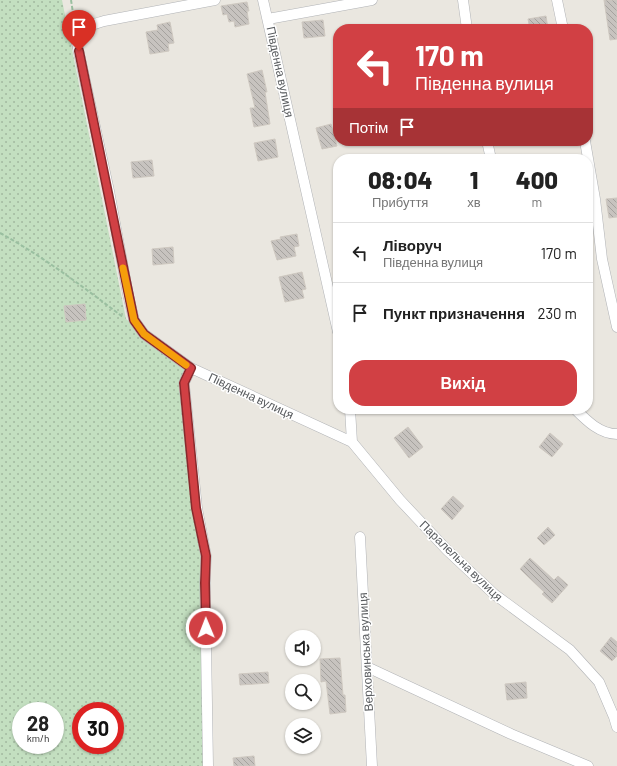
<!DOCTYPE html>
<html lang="uk">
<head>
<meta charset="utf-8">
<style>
  :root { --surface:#fff; --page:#f2f2f2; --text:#222; --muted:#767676; --line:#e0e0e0; --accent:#d14044 }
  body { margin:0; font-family:Barlow,sans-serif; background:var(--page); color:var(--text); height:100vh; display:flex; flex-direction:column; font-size:15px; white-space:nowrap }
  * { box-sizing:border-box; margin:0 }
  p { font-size:13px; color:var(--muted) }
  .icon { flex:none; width:22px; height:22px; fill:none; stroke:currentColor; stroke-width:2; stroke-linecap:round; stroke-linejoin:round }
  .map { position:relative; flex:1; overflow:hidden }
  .details { position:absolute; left:333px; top:154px; width:260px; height:260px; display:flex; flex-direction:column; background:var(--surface); border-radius:16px; box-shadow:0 1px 3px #0004 }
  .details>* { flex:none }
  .guide { position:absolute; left:333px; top:24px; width:260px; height:122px; border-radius:16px; box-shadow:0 1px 3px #0004; background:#d14044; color:#fff; overflow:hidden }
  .buttons { position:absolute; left:285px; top:630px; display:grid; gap:8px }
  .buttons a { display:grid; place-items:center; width:36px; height:36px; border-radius:50%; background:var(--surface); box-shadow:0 1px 3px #0004; font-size:20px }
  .speed { position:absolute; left:12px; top:702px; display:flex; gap:8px; font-size:20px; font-weight:700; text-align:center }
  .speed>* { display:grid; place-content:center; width:52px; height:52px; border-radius:50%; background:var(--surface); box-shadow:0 1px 3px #0004; line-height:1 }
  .speed small { font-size:10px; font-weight:400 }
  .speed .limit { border:6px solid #d22; background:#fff; color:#111 }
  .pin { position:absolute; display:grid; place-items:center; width:34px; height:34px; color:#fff; margin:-41px -17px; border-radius:50% 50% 50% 0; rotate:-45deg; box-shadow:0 0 4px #0007 }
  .pin .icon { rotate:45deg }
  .me { position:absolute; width:44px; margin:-22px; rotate:359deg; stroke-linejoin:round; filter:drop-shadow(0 0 3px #0008) }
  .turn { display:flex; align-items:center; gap:14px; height:84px; padding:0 16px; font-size:18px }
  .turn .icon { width:52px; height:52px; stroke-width:2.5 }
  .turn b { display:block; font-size:28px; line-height:34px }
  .then { display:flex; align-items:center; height:38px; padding:0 16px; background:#0003; gap:8px; font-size:15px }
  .eta { display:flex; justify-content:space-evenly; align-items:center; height:68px; text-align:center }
  .eta b { font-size:24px; font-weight:800; line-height:28px }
  .primary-button { display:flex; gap:8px; margin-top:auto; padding:8px 16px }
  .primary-button a { flex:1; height:46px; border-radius:16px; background:var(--accent); color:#fff; font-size:16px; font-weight:800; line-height:46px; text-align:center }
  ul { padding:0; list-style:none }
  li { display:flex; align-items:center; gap:12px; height:60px; padding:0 16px; border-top:1px solid var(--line) }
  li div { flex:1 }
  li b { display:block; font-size:15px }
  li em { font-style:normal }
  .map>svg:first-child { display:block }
</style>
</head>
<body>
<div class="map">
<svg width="617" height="766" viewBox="0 0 617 766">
  <defs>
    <pattern id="grass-dots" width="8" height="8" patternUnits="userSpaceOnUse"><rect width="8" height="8" fill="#c3dfc0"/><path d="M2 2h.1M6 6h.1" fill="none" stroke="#a1b89f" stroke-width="1.8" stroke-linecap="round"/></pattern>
    <pattern id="building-back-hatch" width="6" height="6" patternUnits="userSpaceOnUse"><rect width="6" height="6" fill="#c7c3bf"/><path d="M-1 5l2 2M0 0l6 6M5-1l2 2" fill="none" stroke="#a5a29e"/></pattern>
  </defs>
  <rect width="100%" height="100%" fill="#eae7e0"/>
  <!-- grass -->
  <path fill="url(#grass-dots)" fill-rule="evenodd" d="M 0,0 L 62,0 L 126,319 L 144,334 L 191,368 L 184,383 L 206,556 L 208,766 L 0,766 ZM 21,711 L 55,711 L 55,745 L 21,745 ZM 81,711 L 115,711 L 115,745 L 81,745 Z"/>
  <!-- building -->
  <path fill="url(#building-back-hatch)" stroke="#cec8c0" d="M 604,0 L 617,0 L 617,39 L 610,40 Z
    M 247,2 L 249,11 L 247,11 L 249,24 L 235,27 L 234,21 L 229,22 L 227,14 L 223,15 L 221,6 Z
    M 546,16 L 548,29 L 530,29 L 528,19 Z
    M 323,20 L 325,36 L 304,38 L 302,22 Z
    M 170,22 L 174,43 L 168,44 L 169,51 L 150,54 L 146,32 L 158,30 L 157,25 Z
    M 262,70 L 267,92 L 265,92 L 270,124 L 254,127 L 250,108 L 255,108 L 247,74 Z
    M 331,124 L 337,146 L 322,149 L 316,128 Z
    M 275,139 L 278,157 L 258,161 L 254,143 Z
    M 152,160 L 154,176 L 133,178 L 131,162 Z
    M 617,198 L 617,217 L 609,218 L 606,199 Z
    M 297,234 L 299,246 L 294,247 L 296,256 L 277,260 L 271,241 L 281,239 L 280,237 Z
    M 173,247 L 174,263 L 153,265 L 152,249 Z
    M 302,272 L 306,289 L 302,290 L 304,298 L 285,302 L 279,277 Z
    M 85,304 L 86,320 L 66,322 L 64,306 Z
    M 408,427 L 423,447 L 409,458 L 394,438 Z
    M 550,433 L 563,444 L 552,457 L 539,447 Z
    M 453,496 L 464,506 L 452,520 L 441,509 Z
    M 548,527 L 555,535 L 544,545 L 537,538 Z
    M 530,558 L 554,580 L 558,576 L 568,585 L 552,603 L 542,594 L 544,592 L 520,569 Z
    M 611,637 L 617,642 L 617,656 L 612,661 L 600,651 Z
    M 340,658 L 343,695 L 345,695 L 346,712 L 330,714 L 326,681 L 321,682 L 320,659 Z
    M 268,672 L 269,683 L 240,685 L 239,674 Z
    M 526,682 L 527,698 L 507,700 L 505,684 Z
    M 254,756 L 255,766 L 234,766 L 233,758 Z"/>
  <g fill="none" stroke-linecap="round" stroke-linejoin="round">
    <!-- street casing -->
    <g stroke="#b1b3b6" stroke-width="11">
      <path id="street" d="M 215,0 L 104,21 C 88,26 86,25 76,39 L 109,191 L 128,294 L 134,320 L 144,334 L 191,368 L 352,442 L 400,500 L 447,550 L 494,594 L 570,650 L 599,682 L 614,717 L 617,727
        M 263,0 L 338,332
        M 463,0 L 467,29
        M 557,0 L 563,29
        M 268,19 L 372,0
        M 487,141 L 491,159
        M 585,141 L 595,199 L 602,259 L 617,327
        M 191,368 L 184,383 L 197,508 L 206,556 L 205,583 L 208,766
        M 350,409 L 352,442
        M 575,409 C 587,421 600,434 617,434
        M 360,537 L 372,766
        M 367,667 L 511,734 L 588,766"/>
    </g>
    <!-- path -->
    <path stroke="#9abfa0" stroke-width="2" stroke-dasharray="4 2" stroke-linecap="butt" d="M 71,0 L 75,26
      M 0,233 C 44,257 83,287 123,317"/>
    <!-- street -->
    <use href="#street" stroke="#fff" stroke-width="10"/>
  </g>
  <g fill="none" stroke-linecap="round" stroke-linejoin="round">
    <!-- route casing -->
    <g stroke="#882a2c" stroke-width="10">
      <path id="route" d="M 79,51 L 134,320 L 144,334 L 191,368 L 184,383 L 196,508 L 206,556 L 205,583 L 206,628"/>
    </g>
    <!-- route -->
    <use href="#route" stroke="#d14044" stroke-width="7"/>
    <!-- slow -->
    <path stroke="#f59e0b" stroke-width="7" d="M 123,268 L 134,320 L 144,334 L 186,365"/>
  </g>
  <g text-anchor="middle" stroke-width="3" stroke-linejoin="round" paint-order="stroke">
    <!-- street labels -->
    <g font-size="12" fill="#595c5f" stroke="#fff">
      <text transform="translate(280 72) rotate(78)" y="4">Південна вулиця</text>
      <text transform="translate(251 396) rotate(25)" y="4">Південна вулиця</text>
      <text transform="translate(461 561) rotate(44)" y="4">Паралельна вулиця</text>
      <text transform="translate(366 652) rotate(-93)" y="4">Верховинська вулиця</text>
    </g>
  </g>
</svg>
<div class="buttons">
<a><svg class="icon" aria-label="sound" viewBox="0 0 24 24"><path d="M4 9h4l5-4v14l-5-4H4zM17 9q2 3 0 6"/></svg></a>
<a><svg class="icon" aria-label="search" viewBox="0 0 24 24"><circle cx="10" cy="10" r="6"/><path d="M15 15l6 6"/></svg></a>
<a><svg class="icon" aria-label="layers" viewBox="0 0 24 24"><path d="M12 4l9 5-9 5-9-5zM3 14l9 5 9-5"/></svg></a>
</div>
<div class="speed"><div>28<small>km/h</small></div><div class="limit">30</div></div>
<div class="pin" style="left:79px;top:51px;background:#d93025"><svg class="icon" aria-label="arrive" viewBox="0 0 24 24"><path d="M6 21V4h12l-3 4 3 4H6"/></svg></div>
<svg class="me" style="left:206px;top:628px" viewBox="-20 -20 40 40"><circle r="17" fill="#d14044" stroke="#fff" stroke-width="3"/><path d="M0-11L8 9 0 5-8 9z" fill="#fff"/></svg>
<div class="guide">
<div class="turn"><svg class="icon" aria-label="left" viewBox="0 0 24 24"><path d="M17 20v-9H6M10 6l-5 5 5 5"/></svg><div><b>170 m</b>Південна вулиця</div></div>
<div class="then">Потім<svg class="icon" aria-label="arrive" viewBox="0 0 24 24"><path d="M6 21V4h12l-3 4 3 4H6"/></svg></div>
</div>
<section class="details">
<div class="eta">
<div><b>08:04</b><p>Прибуття</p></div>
<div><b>1</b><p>хв</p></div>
<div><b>400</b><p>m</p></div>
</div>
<ul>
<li><svg class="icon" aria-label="left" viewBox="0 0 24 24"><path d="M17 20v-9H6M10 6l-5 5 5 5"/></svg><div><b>Ліворуч</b><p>Південна вулиця</p></div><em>170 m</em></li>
<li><svg class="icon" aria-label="arrive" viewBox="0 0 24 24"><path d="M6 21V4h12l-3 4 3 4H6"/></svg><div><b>Пункт призначення</b></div><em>230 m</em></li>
</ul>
<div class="primary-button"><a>Вихід</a></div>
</section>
</div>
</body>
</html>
